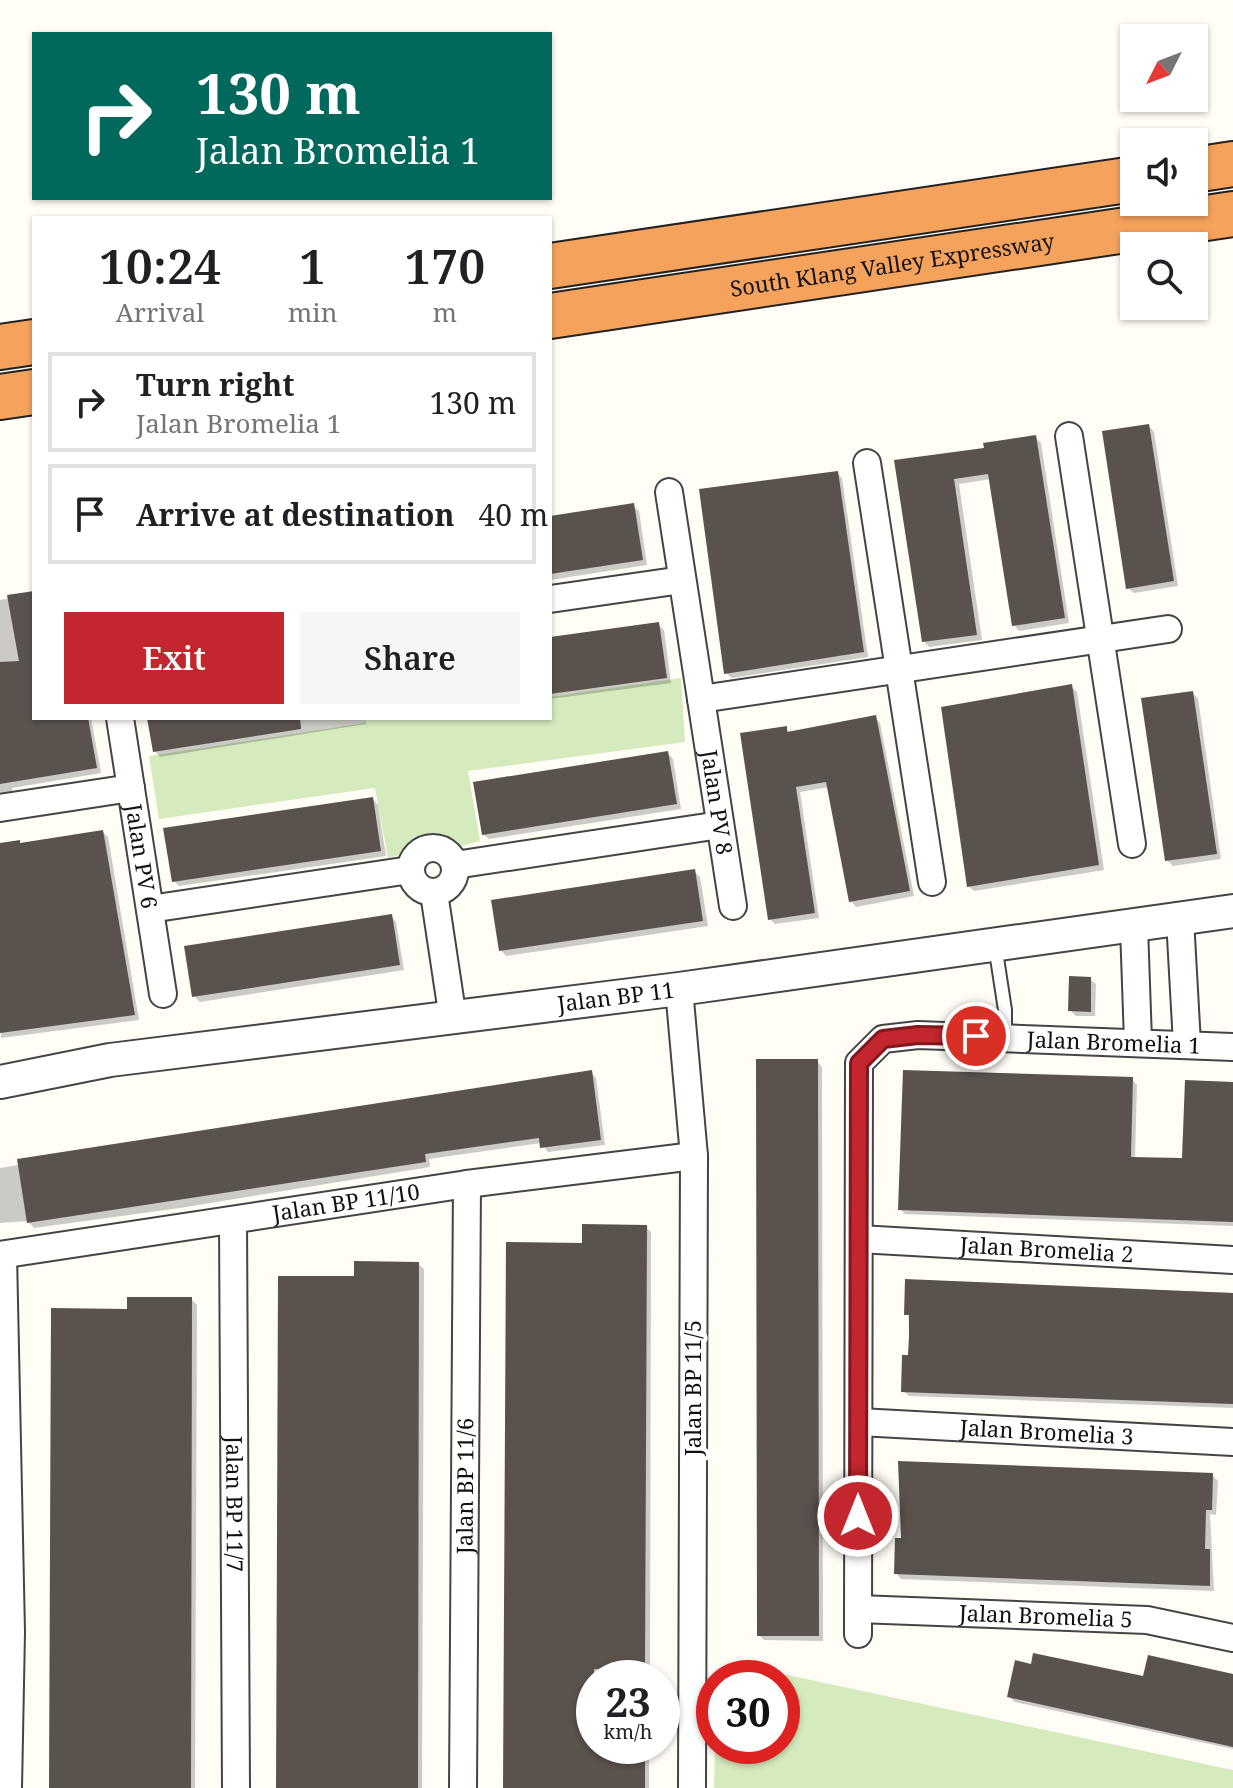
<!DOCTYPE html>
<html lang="en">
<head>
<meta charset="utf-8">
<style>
  :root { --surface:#fff; --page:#f6f6f6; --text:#202124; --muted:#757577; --line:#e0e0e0; --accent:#c4262e }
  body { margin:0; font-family:"Noto Serif",serif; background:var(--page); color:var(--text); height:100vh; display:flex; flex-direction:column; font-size:30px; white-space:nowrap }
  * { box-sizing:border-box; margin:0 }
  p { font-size:26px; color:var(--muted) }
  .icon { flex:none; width:44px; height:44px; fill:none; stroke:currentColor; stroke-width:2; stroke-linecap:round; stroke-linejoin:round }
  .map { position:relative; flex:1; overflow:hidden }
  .details { position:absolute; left:32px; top:216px; width:520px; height:504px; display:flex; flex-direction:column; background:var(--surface); border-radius:0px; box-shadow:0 2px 6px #0004 }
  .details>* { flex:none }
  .banner { position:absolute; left:32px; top:32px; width:520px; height:168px; border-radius:0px; box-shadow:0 2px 6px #0004; background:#00695c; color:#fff; overflow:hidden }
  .needle { width:52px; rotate:228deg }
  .controls { position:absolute; left:1120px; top:24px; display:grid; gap:16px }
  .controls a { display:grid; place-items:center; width:88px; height:88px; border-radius:0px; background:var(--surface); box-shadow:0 2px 6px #0004; font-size:40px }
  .speed { position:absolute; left:576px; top:1660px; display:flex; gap:16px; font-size:40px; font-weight:700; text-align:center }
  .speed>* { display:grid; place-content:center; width:104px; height:104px; border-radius:50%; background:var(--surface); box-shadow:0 2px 6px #0004; line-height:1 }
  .speed small { font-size:20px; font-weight:400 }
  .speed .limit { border:12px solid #d22; background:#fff; color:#111 }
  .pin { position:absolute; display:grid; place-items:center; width:68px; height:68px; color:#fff; margin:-34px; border:4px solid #fff; border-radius:50%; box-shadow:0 2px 8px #0007 }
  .me { position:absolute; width:88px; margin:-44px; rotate:0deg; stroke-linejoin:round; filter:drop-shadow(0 0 6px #0008) }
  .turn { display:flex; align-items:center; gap:28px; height:168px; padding:0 32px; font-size:36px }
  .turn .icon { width:104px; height:104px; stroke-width:2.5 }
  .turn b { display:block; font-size:56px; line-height:68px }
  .eta { display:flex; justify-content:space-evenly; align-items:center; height:136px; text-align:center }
  .eta b { font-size:48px; font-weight:600; line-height:56px }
  .action { display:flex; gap:16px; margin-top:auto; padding:16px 32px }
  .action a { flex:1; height:92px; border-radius:0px; background:var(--accent); color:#fff; font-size:32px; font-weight:600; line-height:92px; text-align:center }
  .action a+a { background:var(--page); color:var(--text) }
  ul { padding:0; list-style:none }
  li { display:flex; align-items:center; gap:24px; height:100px; margin:0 16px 12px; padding:0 16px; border:4px solid var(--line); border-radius:0px }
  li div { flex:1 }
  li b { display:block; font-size:30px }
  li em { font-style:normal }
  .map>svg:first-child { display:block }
</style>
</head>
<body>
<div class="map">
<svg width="1233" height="1788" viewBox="0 0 1233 1788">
  <rect width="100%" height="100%" fill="#fffdf5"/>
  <!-- green -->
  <path fill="#d5ebbd" d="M 681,678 L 685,742 L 468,771 L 480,841 L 462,846 L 433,834 L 416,836 L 399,855 L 388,858 L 375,788 L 159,819 L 149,756 L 365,723 L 365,718 L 550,718 L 550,697 Z
    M 769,1671 L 1233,1770 L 1233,1788 L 714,1788 L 715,1746 L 782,1746 L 782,1678 L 769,1678 Z"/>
  <!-- shadow -->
  <path fill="#0003" d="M 1149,426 L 1154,432 L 1178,586 L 1134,593 L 1128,588 Z
    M 1035,437 L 1041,443 L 1069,623 L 1019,631 L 1014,625 L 991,479 L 959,484 L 982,640 L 929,647 L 924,641 L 897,462 L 986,450 Z
    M 837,473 L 842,478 L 868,657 L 732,678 L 726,673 Z
    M 633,506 L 639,511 L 647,565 L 550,580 L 550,518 Z
    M 34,594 L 34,718 L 91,718 L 101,773 L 12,788 L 13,793 L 0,795 L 0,600 Z
    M 658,624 L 664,630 L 671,683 L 550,699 L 550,639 Z
    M 1072,687 L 1077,692 L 1104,870 L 974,891 L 969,886 Z
    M 1192,693 L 1198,698 L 1221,859 L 1173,866 L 1167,860 Z
    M 875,717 L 880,723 L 914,896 L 856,907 L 851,901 L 829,787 L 800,792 L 819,918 L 775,924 L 770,919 L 786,728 L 791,733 Z
    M 149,718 L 365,718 L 366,724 L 160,757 L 155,751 Z
    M 668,753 L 673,759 L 681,809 L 489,839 L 483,834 Z
    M 373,799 L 378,805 L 386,856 L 179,886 L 174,881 Z
    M 103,832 L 108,837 L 139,1020 L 1,1038 L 0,845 L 22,845 Z
    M 695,872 L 700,877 L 708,926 L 506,956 L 501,950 Z
    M 391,916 L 396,922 L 404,970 L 200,1002 L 194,996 Z
    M 1090,979 L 1096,984 L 1095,1016 L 1076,1016 L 1070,1010 Z
    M 817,1061 L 822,1067 L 823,1641 L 764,1640 L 759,1635 Z
    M 591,1072 L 596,1078 L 605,1145 L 548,1152 L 541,1143 L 429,1159 L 430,1167 L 180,1208 L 34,1228 L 28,1221 L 0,1223 L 0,1168 Z
    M 1132,1079 L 1137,1085 L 1135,1159 L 1184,1161 L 1233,1084 L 1233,1226 L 905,1214 L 900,1209 Z
    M 646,1227 L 651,1232 L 650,1678 L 594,1678 L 594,1746 L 649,1746 L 649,1788 L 506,1788 L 584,1245 Z
    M 418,1264 L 424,1269 L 422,1788 L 278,1788 L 356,1278 Z
    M 907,1281 L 1233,1293 L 1233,1408 L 909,1396 L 903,1391 L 910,1357 Z
    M 191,1299 L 197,1305 L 195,1788 L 51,1788 L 129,1311 Z
    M 1212,1475 L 1218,1481 L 1216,1515 L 1210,1514 L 1214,1591 L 901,1579 L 896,1573 Z
    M 1233,1675 L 1233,1749 L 1015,1702 L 1009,1697 L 1145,1678 Z"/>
  <!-- building -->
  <path fill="#5a524d" d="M 1149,424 L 1174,581 L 1126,589 L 1102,431 Z
    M 1036,435 L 1065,618 L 1012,626 L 988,474 L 954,479 L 977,635 L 922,642 L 894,460 L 984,448 L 983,443 Z
    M 838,471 L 864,652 L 724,674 L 699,489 Z
    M 634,503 L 643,560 L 550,574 L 550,516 Z
    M 34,591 L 34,718 L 88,718 L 97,768 L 0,784 L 0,662 L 19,661 L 7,595 Z
    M 659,622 L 667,678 L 550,694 L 550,637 Z
    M 1072,684 L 1099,865 L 967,887 L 941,707 Z
    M 1193,691 L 1217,854 L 1165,861 L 1141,698 Z
    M 876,715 L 910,891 L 849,902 L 826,782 L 796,787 L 815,913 L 768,920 L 740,733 L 787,726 L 787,732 Z
    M 147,718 L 300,718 L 301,729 L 153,752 Z
    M 668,751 L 677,804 L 482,835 L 473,782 Z
    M 373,797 L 381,851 L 172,882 L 163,828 Z
    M 103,830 L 135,1015 L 0,1033 L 0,843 L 20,840 L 20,843 Z
    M 695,869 L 703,921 L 499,951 L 491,900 Z
    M 392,914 L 400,965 L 192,997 L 184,946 Z
    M 1069,976 L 1091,977 L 1091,1012 L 1068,1011 Z
    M 756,1059 L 818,1059 L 819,1636 L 757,1636 Z
    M 592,1070 L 601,1140 L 540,1148 L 539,1138 L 425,1154 L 426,1162 L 27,1223 L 17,1159 Z
    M 903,1070 L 1133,1077 L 1131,1157 L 1182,1158 L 1185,1080 L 1233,1082 L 1233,1222 L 898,1210 Z
    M 582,1224 L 647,1225 L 645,1670 L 594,1669 L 594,1746 L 645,1746 L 645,1788 L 503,1788 L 506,1242 L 582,1243 Z
    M 354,1261 L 419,1262 L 418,1788 L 276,1788 L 278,1276 L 354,1276 Z
    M 905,1279 L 1233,1293 L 1233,1404 L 901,1392 L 902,1355 L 908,1355 L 909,1336 L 909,1315 L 904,1315 Z
    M 127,1297 L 192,1297 L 191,1788 L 49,1788 L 51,1308 L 127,1309 Z
    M 898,1461 L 1213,1473 L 1212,1510 L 1206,1510 L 1205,1549 L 1210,1549 L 1210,1586 L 894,1574 L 895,1538 L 901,1538 Z
    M 1033,1653 L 1143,1676 L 1148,1655 L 1233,1674 L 1233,1747 L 1007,1697 L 1015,1660 L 1031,1664 Z"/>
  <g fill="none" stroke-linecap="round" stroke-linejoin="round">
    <!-- service casing -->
    <g stroke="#444" stroke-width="16">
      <path id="service" d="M 995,945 L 1005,1010 L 1005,1037"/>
    </g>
    <!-- minor casing -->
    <g stroke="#444" stroke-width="30">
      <g id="minor">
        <path d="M 1069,436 L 1132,844"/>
        <path d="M 867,463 L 932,882"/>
        <path id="s1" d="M 669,492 L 733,906"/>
        <path d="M 550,599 L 682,580"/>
        <path d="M 701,699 L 1168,629"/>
        <path id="s2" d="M 120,718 L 163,994"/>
        <path d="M 0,808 L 131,788"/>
        <circle cx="433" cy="870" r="22"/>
        <path d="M 455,865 L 720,825"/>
        <path d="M 434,893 L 453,1019"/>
        <path d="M 150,909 L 410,870"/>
        <path d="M 1180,919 L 1187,1044"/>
        <path d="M 1134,927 L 1138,1041"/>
        <path d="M 679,989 L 694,1156 L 692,1788"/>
        <path id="s3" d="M 233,1220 L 236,1788"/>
        <path id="s4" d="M 859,1239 L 1233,1260"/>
        <path id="s5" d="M 0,1255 L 467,1184 L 694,1156"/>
        <path d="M 3,1255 L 11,1632 L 8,1788"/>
        <path id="s6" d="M 859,1422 L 1233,1442"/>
        <path id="s7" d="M 858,1609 L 1147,1620 L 1233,1638"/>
        <path id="s8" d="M 858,1634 L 859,1063 L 883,1039 L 918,1035 L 1233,1047"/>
        <path id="s9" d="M 463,1788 L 467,1184"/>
      </g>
    </g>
    <!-- tertiary casing -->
    <g stroke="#444" stroke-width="36">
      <g id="tertiary">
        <path id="s10" d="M 0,1082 L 110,1060 L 679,989 L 1233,911"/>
      </g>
    </g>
    <!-- motorway casing -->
    <g stroke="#222" stroke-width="48">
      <g id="motorway">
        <path d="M 1194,170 L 1233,164"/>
        <path d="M 550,266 L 1134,179"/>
        <path id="s11" d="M 550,316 L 1233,214"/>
        <path d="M 0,347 L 34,342"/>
        <path d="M 0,397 L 34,392"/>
      </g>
    </g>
    <!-- service -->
    <use href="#service" stroke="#fff" stroke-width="12"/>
    <!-- minor -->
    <use href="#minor" stroke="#fff" stroke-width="26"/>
    <!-- tertiary -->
    <use href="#tertiary" stroke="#fff" stroke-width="32"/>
    <!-- motorway -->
    <use href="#motorway" stroke="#f5a25d" stroke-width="44"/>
  </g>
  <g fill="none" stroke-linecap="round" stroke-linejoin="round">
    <!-- route casing -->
    <g stroke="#7f191e" stroke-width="20">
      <path id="route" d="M 858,1516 L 859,1063 L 883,1039 L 918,1035 L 976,1036"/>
    </g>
    <!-- route -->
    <use href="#route" stroke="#c4262e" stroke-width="14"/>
  </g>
  <g text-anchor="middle" stroke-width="8" stroke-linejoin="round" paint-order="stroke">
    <!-- street labels -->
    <g font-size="22" fill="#111" stroke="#fff">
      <text dy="8" stroke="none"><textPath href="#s11" startOffset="346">South Klang Valley Expressway</textPath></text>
      <text dy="8" stroke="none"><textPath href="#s1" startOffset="314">Jalan PV 8</textPath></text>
      <text dy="8" stroke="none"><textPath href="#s2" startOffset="140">Jalan PV 6</textPath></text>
      <text dy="8" stroke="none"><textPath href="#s10" startOffset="622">Jalan BP 11</textPath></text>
      <text dy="8" stroke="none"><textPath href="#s8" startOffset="836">Jalan Bromelia 1</textPath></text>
      <text dy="8" stroke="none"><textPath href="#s5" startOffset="350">Jalan BP 11/10</textPath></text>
      <text dy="8" stroke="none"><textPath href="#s4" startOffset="188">Jalan Bromelia 2</textPath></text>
      <text transform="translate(693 1388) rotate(-90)" y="8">Jalan BP 11/5</text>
      <text dy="8" stroke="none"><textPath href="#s6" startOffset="188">Jalan Bromelia 3</textPath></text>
      <text dy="8" stroke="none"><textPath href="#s9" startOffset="302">Jalan BP 11/6</textPath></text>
      <text dy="8" stroke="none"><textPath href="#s3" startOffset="284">Jalan BP 11/7</textPath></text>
      <text dy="8" stroke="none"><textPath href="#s7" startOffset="188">Jalan Bromelia 5</textPath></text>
    </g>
  </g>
</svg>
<div class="controls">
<a><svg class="needle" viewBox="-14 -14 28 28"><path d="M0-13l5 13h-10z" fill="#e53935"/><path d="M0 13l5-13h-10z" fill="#757577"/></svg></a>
<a><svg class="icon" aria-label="sound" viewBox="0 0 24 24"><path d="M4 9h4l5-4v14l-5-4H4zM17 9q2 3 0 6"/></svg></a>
<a><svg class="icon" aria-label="search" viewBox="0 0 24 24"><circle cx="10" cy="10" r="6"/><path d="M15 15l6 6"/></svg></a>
</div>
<div class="speed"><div>23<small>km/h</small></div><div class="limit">30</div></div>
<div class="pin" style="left:976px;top:1036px;background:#d93025"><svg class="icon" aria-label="arrive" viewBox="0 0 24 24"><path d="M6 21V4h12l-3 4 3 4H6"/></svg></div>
<svg class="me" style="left:858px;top:1516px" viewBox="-20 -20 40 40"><circle r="17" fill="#c4262e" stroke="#fff" stroke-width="3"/><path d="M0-11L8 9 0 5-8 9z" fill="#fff"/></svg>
<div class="banner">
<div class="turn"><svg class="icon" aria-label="right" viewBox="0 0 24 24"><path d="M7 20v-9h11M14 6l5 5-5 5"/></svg><div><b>130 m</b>Jalan Bromelia 1</div></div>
</div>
<section class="details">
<div class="eta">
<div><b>10:24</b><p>Arrival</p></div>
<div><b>1</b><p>min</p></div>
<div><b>170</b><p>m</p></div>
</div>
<ul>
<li><svg class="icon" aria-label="right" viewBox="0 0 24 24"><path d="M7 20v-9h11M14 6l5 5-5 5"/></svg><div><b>Turn right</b><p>Jalan Bromelia 1</p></div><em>130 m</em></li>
<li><svg class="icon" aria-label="arrive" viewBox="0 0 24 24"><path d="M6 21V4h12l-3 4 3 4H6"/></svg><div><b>Arrive at destination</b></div><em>40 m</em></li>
</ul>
<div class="action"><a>Exit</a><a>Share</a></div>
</section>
</div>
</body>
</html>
